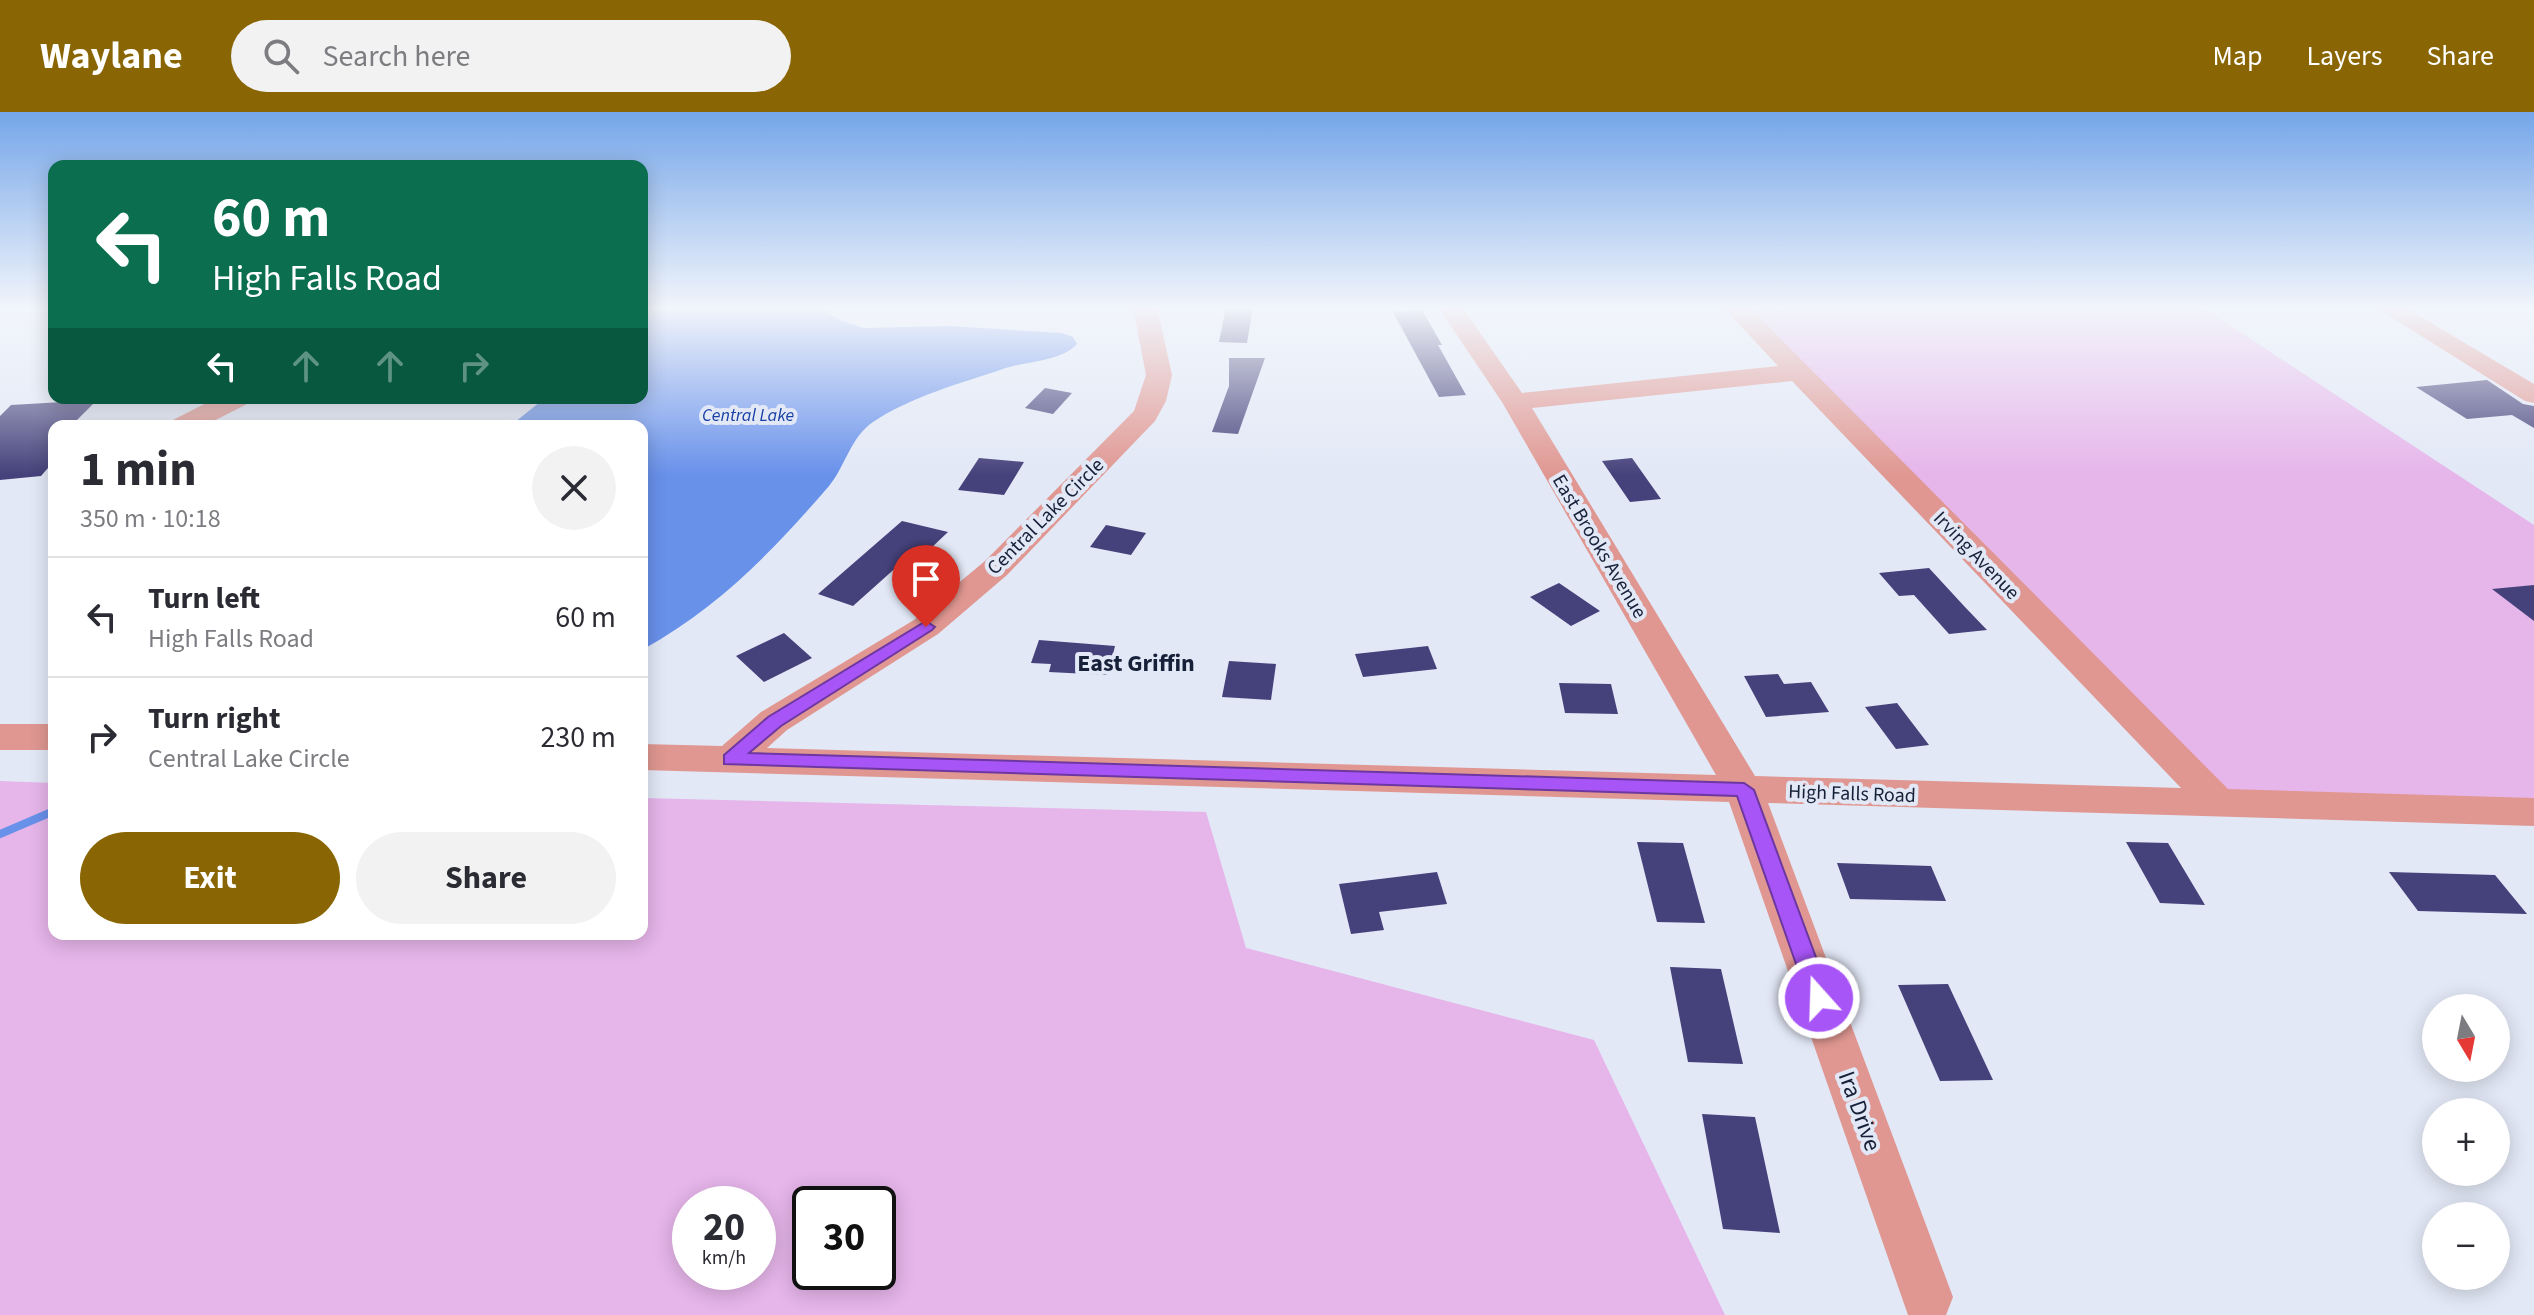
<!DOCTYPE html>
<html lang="en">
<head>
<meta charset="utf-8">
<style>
  :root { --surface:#fff; --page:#f2f2f3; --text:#2b2b33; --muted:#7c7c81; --line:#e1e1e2; --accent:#896603 }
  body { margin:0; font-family:"Source Sans 3",sans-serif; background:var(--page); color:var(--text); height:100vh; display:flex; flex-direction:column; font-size:30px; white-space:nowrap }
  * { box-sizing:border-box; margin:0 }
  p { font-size:26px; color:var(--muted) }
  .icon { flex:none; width:44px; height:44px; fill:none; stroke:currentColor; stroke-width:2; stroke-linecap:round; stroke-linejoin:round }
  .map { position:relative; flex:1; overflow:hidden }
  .drawer { position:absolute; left:48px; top:308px; width:600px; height:520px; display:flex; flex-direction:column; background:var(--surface); border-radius:16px; box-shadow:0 4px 20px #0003 }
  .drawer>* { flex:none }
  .hud { position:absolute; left:48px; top:48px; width:600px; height:244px; border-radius:16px; box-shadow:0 4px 20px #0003; background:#0b6e4f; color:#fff; overflow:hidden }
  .needle { width:52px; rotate:170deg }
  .controls { position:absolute; left:2422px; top:882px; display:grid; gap:16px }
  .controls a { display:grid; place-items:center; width:88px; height:88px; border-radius:50%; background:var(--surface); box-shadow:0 4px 20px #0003; font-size:40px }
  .speed { position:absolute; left:672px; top:1074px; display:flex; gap:16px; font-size:40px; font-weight:700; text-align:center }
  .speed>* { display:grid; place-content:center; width:104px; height:104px; border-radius:50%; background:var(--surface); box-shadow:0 4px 20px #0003; line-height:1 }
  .speed small { font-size:20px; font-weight:400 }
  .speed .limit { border:4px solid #111; border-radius:12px; background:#fff; color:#111 }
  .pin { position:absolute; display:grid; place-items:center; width:68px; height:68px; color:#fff; margin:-82px -34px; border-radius:50% 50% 50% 0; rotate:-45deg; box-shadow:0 0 8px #0007 }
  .pin .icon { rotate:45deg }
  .me { position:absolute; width:88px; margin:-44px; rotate:340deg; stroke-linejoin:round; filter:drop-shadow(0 0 6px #0008) }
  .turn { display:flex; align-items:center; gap:28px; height:168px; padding:0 32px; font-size:36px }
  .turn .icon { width:104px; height:104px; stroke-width:2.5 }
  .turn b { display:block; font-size:56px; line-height:68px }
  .lanes { display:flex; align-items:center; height:76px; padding:0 32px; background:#0003; justify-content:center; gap:40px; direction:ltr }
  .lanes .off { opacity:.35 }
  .round { display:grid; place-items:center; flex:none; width:84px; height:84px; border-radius:42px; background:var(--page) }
  .headline { display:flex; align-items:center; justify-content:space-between; height:136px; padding:0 32px }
  h1 { font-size:48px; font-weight:700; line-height:60px }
  .button { display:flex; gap:16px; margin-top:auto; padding:16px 32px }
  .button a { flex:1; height:92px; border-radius:48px; background:var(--accent); color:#fff; font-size:32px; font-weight:700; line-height:92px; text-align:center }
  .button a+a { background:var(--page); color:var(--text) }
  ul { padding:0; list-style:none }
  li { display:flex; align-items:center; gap:24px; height:120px; padding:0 32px; border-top:2px solid var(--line) }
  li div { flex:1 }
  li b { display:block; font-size:30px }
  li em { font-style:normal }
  header { display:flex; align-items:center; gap:48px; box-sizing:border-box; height:112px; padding:0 40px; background:var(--accent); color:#fff }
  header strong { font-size:38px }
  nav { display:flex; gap:44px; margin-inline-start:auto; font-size:28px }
  .search { width:560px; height:72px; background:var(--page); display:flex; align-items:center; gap:20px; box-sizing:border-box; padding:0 28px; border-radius:44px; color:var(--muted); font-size:30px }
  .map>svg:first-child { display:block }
</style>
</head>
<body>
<header>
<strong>Waylane</strong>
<div class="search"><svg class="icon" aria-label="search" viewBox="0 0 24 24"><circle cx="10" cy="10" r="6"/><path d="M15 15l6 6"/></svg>Search here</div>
<nav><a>Map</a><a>Layers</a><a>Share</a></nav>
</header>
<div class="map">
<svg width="2534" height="1203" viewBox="0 0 2534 1203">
  <rect width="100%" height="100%" fill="#e2e8f6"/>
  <!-- green -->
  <path fill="#e6b5ea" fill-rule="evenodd" d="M 1735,195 L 2202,195 L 2534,413 L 2534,691 L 2216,684 Z
    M 0,669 L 54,671 L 54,822 L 642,822 L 642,686 L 1206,700 L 1246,836 L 1594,928 L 1725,1203 L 0,1203 ZM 690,1092 L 758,1092 L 758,1160 L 690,1160 ZM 810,1092 L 878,1092 L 878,1160 L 810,1160 Z"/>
  <!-- water -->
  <path fill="#6891ea" d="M 642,195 L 819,195 L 842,209 L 863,216 L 950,214 L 1062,221 L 1073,225 L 1077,232 C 1061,250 1025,249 1003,257 C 961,271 910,285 873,310 C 850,326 846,353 829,374 C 771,441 720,494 642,538 L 642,314 L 510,314 L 545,286 L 642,286 Z"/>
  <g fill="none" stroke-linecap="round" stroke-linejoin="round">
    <!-- stream -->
    <path stroke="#6891ea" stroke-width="8" d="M 0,722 L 54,699"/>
  </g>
  <!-- building -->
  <path fill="#45417b" d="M 1226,195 L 1253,195 L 1247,231 L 1219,230 Z
    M 1422,198 L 1442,233 L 1438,233 L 1466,283 L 1439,285 L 1393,200 Z
    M 1229,246 L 1265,246 L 1238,322 L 1212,320 L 1229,274 Z
    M 2487,268 L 2523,292 L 2534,294 L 2534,316 L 2512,303 L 2467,307 L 2416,275 Z
    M 1045,276 L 1072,281 L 1053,302 L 1025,296 Z
    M 97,288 L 71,314 L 54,314 L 54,349 L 41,364 L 0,368 L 0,304 L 11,293 Z
    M 979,346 L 1024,350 L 1004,383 L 958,378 Z
    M 1632,346 L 1661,387 L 1630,390 L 1602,349 Z
    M 902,409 L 948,420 L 911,455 L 900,452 L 853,494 L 818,482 Z
    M 1106,413 L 1146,421 L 1131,443 L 1090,435 Z
    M 1929,456 L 1964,494 L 1987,518 L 1949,522 L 1914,483 L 1899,484 L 1879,461 Z
    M 1559,471 L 1600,499 L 1571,514 L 1530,485 Z
    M 2534,473 L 2534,509 L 2492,477 Z
    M 784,521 L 812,546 L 764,570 L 736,544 Z
    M 1039,528 L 1115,534 L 1108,563 L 1049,560 L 1051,552 L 1031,551 Z
    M 1428,534 L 1437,557 L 1363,565 L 1355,542 Z
    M 1229,549 L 1276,552 L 1271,588 L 1222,585 Z
    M 1778,562 L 1784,572 L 1811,570 L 1829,600 L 1766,605 L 1744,564 Z
    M 1559,571 L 1611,572 L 1618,602 L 1565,601 Z
    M 1897,591 L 1929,633 L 1896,637 L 1865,595 Z
    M 1637,730 L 1683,731 L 1705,811 L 1657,810 Z
    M 2126,730 L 2168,731 L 2205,793 L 2160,791 Z
    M 1837,751 L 1931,754 L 1946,789 L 1850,787 Z
    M 1437,760 L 1447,792 L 1379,800 L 1384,818 L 1351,822 L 1339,772 Z
    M 2389,760 L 2495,763 L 2527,802 L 2418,799 Z
    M 1670,855 L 1721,857 L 1743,952 L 1688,950 Z
    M 1948,872 L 1993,968 L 1940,969 L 1898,873 Z
    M 1702,1002 L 1755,1005 L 1780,1121 L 1723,1117 Z"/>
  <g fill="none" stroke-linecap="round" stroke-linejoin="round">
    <!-- minor -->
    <path fill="#e09791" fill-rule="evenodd" d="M 1133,195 L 1157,195 L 1172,263 L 1166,289 L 1155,309 L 1007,463 L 938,522 L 787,618 L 767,636 L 1716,663 L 1502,290 L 1438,195 L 1462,195 L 1522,281 L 1778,254 L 1723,195 L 1749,195 L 2228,677 L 2534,686 L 2534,714 L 1768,691 L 1953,1185 L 1946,1203 L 1908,1203 L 1729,690 L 642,658 L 642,632 L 722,634 L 761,600 L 914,508 L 985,449 L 1134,299 L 1146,263 ZM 1792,269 L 2181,676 L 1755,664 L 1532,296 Z
      M 2375,195 L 2404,195 L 2534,272 L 2534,291 L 2525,289 Z
      M 216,286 L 250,286 L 247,292 L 204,314 L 169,314 L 173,308 Z
      M 0,612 L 54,612 L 54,638 L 0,638 Z"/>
  </g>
  <!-- sky -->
  <linearGradient id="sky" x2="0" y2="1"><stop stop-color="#75a6e9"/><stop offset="0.54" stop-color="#f2f5fb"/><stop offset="1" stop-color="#f2f5fb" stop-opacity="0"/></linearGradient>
  <rect width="2534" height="363" fill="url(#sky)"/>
  <!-- route -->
  <path fill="#a855f7" stroke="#6d37a1" stroke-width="2" d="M 926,509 L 935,515 L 932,518 L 781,614 L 749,641 L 1744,671 L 1754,678 L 1831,886 L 1827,893 L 1811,893 L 1808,886 L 1737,684 L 724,652 L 724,643 L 768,605 Z"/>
  <g text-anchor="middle" stroke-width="8" stroke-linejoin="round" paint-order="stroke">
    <!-- far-water labels -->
    <g font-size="18" font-style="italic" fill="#183fa5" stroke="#e2e8f6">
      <text x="748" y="309">Central Lake</text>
    </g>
    <!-- street labels -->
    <g font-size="20" fill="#162139" stroke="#e2e8f6">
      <text transform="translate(1045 404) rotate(-45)" y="7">Central Lake Circle</text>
      <text transform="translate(1600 434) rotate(59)" y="7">East Brooks Avenue</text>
      <text transform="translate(1977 443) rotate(46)" y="7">Irving Avenue</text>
      <text transform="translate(1852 681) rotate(2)" y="7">High Falls Road</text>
    </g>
    <!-- quarter labels -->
    <g font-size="24" font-weight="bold" fill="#162139" stroke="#e2e8f6">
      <text x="1136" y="559">East Griffin</text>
    </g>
    <!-- near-street labels -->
    <g font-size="24" fill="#162139" stroke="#e2e8f6">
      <text transform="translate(1860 999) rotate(70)" y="8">Ira Drive</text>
    </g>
  </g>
</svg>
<div class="controls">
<a><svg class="needle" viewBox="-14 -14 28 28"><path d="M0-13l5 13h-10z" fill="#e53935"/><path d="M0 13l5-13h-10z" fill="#7c7c81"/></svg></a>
<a>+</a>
<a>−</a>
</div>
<div class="speed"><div>20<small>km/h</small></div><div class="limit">30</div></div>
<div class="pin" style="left:926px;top:515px;background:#d93025"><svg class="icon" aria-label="arrive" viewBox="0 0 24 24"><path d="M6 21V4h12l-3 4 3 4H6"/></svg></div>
<svg class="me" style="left:1819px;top:886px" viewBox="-20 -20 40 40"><circle r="17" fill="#a855f7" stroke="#fff" stroke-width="3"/><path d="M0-11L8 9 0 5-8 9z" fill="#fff"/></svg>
<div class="hud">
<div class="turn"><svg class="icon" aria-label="left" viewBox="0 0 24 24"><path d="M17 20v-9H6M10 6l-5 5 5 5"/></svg><div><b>60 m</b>High Falls Road</div></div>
<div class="lanes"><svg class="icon" aria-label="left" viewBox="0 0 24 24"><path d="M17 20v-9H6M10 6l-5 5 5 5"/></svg><svg class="icon off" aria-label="ahead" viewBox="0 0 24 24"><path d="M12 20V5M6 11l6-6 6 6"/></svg><svg class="icon off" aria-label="ahead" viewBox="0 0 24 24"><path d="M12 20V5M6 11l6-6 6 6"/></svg><svg class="icon off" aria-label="right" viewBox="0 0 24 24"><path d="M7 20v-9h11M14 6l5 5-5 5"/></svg></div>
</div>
<section class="drawer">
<div class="headline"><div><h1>1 min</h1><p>350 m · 10:18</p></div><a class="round"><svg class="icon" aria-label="close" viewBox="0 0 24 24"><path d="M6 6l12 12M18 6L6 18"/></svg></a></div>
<ul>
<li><svg class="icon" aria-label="left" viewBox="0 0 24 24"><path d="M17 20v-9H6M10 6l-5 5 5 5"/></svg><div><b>Turn left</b><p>High Falls Road</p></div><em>60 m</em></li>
<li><svg class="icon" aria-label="right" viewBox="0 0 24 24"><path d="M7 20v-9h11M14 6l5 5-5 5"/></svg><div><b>Turn right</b><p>Central Lake Circle</p></div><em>230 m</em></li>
</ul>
<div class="button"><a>Exit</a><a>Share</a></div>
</section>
</div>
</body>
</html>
